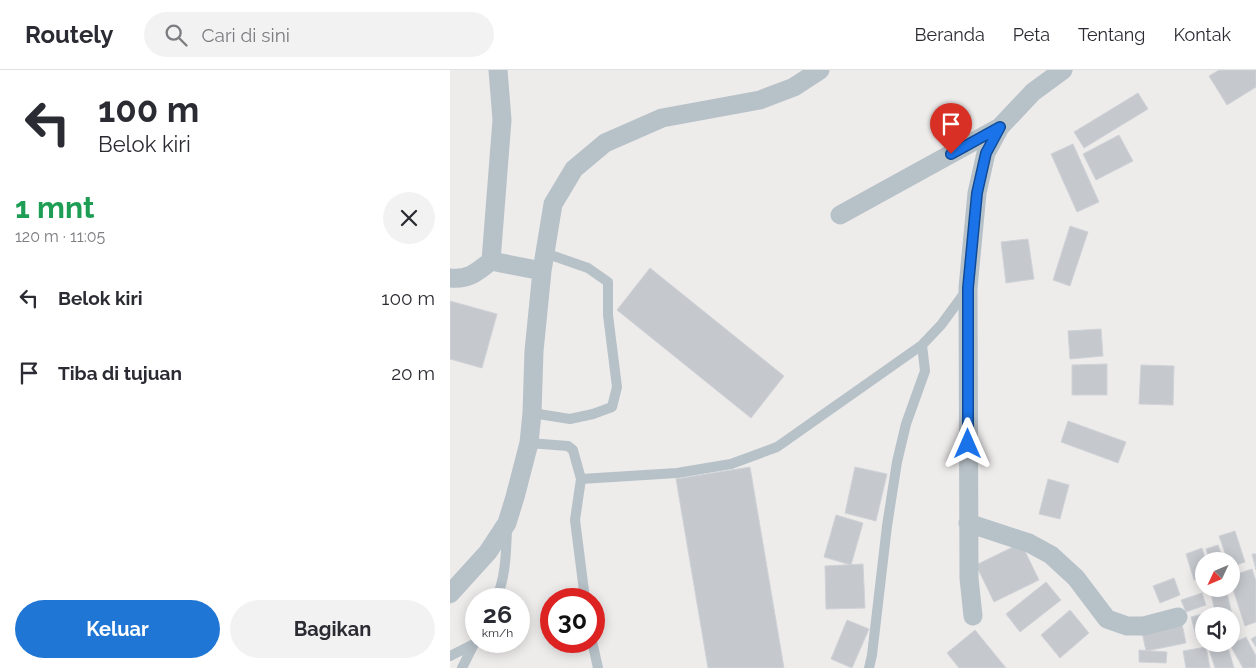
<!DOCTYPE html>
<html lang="id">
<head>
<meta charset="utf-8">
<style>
  :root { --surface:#fff; --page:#f2f2f3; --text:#2b2b33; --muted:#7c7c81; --line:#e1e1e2; --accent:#2076d4 }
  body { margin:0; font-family:Raleway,sans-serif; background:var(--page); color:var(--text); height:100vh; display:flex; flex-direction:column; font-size:19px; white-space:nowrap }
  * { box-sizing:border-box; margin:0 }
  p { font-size:16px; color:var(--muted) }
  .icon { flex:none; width:28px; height:28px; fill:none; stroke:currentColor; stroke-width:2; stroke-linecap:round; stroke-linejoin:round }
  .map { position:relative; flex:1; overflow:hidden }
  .panel { display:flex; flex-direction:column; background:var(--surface); width:450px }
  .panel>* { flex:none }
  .hud { background:#fff; color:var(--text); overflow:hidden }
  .needle { width:32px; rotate:226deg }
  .buttons { position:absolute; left:745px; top:482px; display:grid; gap:10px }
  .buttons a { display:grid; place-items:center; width:45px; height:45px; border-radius:50%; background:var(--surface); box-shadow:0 2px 12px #0003; font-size:25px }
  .speed { position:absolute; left:15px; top:518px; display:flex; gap:10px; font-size:25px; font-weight:700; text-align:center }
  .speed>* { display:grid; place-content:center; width:65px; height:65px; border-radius:50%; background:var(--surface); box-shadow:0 2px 12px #0003; line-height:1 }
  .speed small { font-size:12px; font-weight:400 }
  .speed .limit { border:8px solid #d22; background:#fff; color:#111 }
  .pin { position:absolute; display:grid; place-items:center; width:42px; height:42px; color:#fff; margin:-51px -21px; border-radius:50% 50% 50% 0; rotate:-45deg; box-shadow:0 0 5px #0007 }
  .pin .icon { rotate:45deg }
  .me { position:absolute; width:55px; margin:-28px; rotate:0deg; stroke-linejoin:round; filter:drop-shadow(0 0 4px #0008) }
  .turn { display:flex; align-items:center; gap:18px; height:105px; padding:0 15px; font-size:22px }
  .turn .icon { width:65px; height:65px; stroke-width:2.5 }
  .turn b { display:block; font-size:35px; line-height:42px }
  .round { display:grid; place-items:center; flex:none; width:52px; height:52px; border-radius:26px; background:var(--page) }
  .headline { display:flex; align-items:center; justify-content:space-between; height:85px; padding:0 15px }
  h1 { font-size:30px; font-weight:700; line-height:38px; color:#1e9e55 }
  .action { display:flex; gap:10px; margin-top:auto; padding:10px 15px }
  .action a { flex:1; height:58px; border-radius:30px; background:var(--accent); color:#fff; font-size:20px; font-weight:700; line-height:58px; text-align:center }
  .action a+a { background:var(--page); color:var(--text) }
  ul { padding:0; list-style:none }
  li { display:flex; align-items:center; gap:15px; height:75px; padding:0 15px }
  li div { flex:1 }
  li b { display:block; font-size:19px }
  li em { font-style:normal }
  header { display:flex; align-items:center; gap:30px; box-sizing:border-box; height:70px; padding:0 25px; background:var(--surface); border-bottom:1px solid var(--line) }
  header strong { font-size:24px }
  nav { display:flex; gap:28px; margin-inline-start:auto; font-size:18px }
  .search { width:350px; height:45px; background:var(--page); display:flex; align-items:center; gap:12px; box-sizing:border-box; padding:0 18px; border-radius:28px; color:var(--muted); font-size:19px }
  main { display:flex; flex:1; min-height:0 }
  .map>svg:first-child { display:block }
</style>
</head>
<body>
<header>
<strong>Routely</strong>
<div class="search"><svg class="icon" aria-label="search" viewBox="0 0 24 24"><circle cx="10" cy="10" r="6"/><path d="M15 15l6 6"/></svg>Cari di sini</div>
<nav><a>Beranda</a><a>Peta</a><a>Tentang</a><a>Kontak</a></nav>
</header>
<main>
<section class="panel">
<div class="hud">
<div class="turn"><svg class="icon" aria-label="left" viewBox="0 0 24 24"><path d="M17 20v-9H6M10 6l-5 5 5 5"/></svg><div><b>100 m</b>Belok kiri</div></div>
</div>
<div class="headline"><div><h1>1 mnt</h1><p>120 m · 11:05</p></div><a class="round"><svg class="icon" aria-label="close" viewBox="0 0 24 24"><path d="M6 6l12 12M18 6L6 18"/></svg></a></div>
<ul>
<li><svg class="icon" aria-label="left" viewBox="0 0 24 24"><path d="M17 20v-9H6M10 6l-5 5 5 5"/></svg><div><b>Belok kiri</b></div><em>100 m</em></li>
<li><svg class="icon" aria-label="arrive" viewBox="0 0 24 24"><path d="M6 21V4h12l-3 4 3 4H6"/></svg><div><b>Tiba di tujuan</b></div><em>20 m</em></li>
</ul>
<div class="action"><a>Keluar</a><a>Bagikan</a></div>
</section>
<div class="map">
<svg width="806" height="598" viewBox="0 0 806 598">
  <rect width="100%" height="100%" fill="#eeebeb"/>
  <!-- building -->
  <path fill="#c5c9ce" stroke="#cfd2d7" d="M 769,0 L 806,0 L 806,17 L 777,35 L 759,6 Z
    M 688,23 L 698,39 L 634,78 L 624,62 Z
    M 669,65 L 683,91 L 646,110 L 633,84 Z
    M 623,74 L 649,132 L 627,142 L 601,84 Z
    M 620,156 L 638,162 L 620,216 L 603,210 Z
    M 578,169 L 584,209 L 556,213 L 551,172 Z
    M 200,198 L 334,306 L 301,348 L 167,240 Z
    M 0,231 L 47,244 L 32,298 L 0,289 Z
    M 651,259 L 653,286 L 620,289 L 618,261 Z
    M 657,294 L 657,325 L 622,325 L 622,295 Z
    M 691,295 L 724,296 L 723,335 L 689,334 Z
    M 618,351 L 676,372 L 668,393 L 611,372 Z
    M 300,397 L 334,598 L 258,598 L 226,409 Z
    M 405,397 L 437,404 L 426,451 L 395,443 Z
    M 598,409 L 619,415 L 610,449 L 589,444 Z
    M 386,445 L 413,453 L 401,495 L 374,487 Z
    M 785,461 L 795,492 L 781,497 L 781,491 L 778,491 L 769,466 Z
    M 571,473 L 589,510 L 544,532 L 526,495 Z
    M 768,475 L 774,491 L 760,491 L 756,479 Z
    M 752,478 L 756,491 L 754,491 L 754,507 L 744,510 L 736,484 Z
    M 802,484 L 806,484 L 806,500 Z
    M 413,494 L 415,538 L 376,539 L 375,496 Z
    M 802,499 L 806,511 L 806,552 L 795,556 L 781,513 L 781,506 Z
    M 724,508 L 730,525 L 710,533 L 703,516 Z
    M 596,512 L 611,530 L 570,562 L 556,544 Z
    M 760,519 L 776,519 L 786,561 L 781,562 L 781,546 L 766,546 Z
    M 752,523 L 756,535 L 736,542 L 731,530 Z
    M 620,540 L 639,563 L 610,588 L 591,565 Z
    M 757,543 L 758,546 L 754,546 L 754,564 L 746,566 L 741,547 Z
    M 397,550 L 419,559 L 402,598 L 381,589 Z
    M 732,554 L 736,573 L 696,581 L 692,562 Z
    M 525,560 L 556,598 L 509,598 L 497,583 Z
    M 806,566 L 806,577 L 801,569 Z
    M 796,567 L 806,586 L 806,597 L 804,598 L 793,598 L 780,575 Z
    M 766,574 L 777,574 L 784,598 L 765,598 L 758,576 Z
    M 756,577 L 760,598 L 736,598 L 733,581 Z
    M 689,580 L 717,582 L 716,593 L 689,592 Z"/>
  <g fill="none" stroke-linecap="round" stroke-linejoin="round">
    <!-- service -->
    <path stroke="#b7c1c8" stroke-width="10" d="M 82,343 L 120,349 L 143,344 L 162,337 L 167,317 L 158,245 L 158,212 L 138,198 L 95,183
      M 79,373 L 118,376 L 123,380 L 131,409 L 125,450 L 135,529
      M 131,409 L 227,403 L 281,394 L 327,377 L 472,275 L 491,255 L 516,221
      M 46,529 C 56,507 56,482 57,459
      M 142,571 L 148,598
      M 0,586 L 24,574
      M 12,598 L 26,570
      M 419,598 L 422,585 L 437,456 L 447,392 L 456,354 L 475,301 L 472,275"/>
    <!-- minor -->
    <path stroke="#b7c1c8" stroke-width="19" d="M 390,145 L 550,57
      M 41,191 L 52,50 L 48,0
      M 0,208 C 19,210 27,202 41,191 L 92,201
      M 518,453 L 579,473 L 601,485 L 626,508 L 657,549 L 677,556 L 694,556 L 728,547
      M 0,524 L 38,482 L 57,453 L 65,427 L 79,373 L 82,343 L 84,281 L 92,201 L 103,134 L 124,99 L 155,73 L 212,48 L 310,30 L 344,17 L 370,0
      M 523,546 L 519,508 L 518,218 L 527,123 L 536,83 L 550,57 L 583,22 L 613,0"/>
  </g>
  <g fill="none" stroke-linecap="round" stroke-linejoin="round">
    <!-- route casing -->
    <g stroke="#114b97" stroke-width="12">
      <path id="route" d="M 501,84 L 550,57 L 536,83 L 527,123 L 518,218 L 518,374"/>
    </g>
    <!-- route -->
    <use href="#route" stroke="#1a73e8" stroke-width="9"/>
  </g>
</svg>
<div class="buttons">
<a><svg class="needle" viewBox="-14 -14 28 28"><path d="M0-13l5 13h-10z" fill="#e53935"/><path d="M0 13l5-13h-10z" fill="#7c7c81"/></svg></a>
<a><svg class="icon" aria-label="sound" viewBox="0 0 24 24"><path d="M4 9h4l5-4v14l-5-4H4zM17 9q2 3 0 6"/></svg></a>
</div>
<div class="speed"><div>26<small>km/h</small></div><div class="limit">30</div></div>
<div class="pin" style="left:501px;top:84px;background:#d93025"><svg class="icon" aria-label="arrive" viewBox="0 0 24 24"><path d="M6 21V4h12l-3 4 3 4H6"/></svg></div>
<svg class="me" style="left:518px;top:374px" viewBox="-20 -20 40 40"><path d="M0-17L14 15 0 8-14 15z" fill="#1a73e8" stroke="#fff" stroke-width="4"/></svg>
</div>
</main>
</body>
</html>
